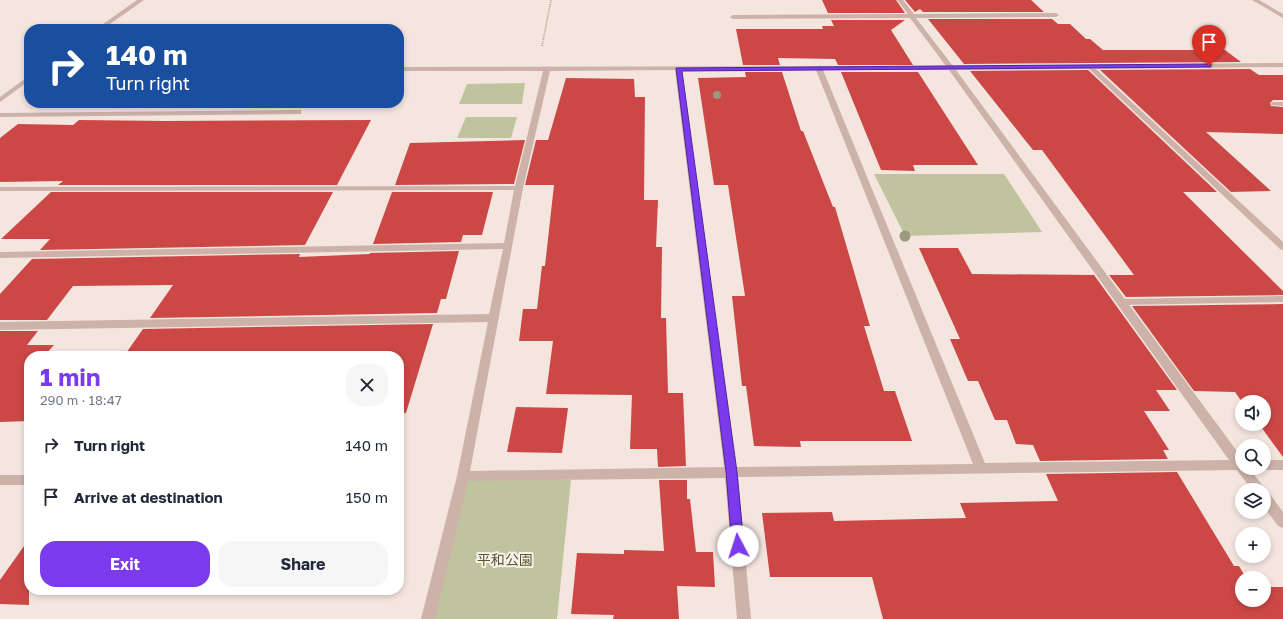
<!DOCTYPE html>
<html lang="en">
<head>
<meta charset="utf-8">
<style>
  :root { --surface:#fff; --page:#f6f6f7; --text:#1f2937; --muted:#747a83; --accent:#7c3aed }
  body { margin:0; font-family:"Golos Text","Noto Sans JP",sans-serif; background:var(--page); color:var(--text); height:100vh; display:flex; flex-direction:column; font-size:15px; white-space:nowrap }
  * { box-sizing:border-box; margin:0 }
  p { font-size:13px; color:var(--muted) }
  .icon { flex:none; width:22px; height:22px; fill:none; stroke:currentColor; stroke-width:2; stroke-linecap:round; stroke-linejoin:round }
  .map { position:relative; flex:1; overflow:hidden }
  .side { position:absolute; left:24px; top:351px; width:380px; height:244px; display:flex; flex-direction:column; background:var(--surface); border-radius:16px; box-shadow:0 2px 6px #0003 }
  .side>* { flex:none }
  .guide { position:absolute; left:24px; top:24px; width:380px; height:84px; border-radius:16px; box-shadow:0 2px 6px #0003; background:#1a4fa0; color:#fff; overflow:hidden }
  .tools { position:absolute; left:1235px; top:395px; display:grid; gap:8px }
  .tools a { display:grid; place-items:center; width:36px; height:36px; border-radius:50%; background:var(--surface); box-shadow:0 2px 6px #0003; font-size:20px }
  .pin { position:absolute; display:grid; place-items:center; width:34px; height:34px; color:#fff; margin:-41px -17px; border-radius:50% 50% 50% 0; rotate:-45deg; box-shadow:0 0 4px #0007 }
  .pin .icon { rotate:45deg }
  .me { position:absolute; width:44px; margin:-22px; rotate:355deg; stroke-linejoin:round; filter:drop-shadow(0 0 3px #0008) }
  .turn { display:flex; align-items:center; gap:14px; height:84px; padding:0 16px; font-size:18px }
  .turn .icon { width:52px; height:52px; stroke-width:2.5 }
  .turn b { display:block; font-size:28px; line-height:34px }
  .round { display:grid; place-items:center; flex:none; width:42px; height:42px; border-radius:16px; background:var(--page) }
  .headline { display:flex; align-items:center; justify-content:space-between; height:68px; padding:0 16px }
  h1 { font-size:24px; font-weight:700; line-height:30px; color:var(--accent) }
  .action { display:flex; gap:8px; margin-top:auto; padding:8px 16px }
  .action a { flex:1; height:46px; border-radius:16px; background:var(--accent); color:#fff; font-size:16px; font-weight:700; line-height:46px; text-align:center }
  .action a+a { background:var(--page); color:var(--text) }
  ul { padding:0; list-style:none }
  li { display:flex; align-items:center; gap:12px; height:52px; padding:0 16px }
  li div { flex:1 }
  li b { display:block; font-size:15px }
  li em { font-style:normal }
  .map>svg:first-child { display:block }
</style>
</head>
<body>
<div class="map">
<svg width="1283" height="619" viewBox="0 0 1283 619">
  <rect width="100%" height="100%" fill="#f4e5df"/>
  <!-- green -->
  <path fill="#c0c49e" d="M 525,83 L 522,104 L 459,104 L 467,84 Z
    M 466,117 L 517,117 L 511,138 L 457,138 Z
    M 874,174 L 1004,174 L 1042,232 L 905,236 Z
    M 464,476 L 571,480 L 557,619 L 432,619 Z"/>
  <!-- building -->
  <path fill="#cb4846" d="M 822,0 L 896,0 L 905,13 L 828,13 Z
    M 905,0 L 1031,0 L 1044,12 L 923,12 L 920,9 L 915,12 Z
    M 928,19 L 1052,19 L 1058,24 L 1070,24 L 1086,39 L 1090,39 L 1103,50 L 1225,50 L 1241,62 L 964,64 Z
    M 831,20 L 905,20 L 891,30 L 913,65 L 838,65 L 835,59 L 778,58 L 780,65 L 743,65 L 736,29 L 823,29 L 822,26 L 834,26 Z
    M 1250,69 L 1259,75 L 1283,75 L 1283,100 L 1273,100 L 1270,103 L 1271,106 L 1283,107 L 1283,134 L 1206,132 L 1271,191 L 1231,192 L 1100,70 Z
    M 1088,70 L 1217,192 L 1183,192 L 1283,291 L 1283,295 L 1126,297 L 1109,275 L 1134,275 L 1042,150 L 1033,150 L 970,71 Z
    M 745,72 L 782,72 L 801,131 L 803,131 L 833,207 L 835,207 L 870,326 L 864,326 L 884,391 L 895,391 L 912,441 L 800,441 L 801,447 L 754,446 L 746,386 L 742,386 L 732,296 L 745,296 L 728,185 L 714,185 L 698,78 L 746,77 Z
    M 841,72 L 918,72 L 978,165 L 913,165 L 915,171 L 881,170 Z
    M 566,78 L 634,79 L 635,97 L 645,97 L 644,200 L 658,200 L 656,247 L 662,247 L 661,318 L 666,318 L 668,393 L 683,393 L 686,466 L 658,467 L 657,449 L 630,449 L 632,395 L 546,394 L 553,341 L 519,341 L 523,309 L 537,309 L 542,266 L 545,266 L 554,185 L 525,185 L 536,140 L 548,140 Z
    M 79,120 L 165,121 L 371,120 L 337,185 L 58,185 L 63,181 L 0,182 L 0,138 L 18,124 L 73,125 Z
    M 525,140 L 514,184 L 395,185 L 410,143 Z
    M 51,192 L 333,192 L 305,245 L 40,250 L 50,239 L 1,239 Z
    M 392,192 L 493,192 L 482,235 L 463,235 L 461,242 L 373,244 Z
    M 919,248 L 958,248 L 972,274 L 1094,275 L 1177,390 L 1156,390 L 1170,411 L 1144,411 L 1169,450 L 1163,450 L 1168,459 L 1040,461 L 1033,445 L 1016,444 L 1007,420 L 995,420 L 978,381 L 968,381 L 950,339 L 960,339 Z
    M 459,251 L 446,299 L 441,299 L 437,313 L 150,318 L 173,285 L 73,286 L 47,320 L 0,320 L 0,294 L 32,259 L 300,254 L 299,257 L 370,254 L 370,253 Z
    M 1283,304 L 1283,457 L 1259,424 L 1264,424 L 1264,402 L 1242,402 L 1235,392 L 1194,391 L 1132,306 Z
    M 433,324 L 406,413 L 399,412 L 399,356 L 124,356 L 143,329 Z
    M 0,331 L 38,331 L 27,345 L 54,345 L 44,356 L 29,356 L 29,421 L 0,422 Z
    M 516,407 L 568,408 L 562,453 L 507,452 Z
    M 1177,472 L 1234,566 L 1239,566 L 1246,578 L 1242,578 L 1242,600 L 1264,600 L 1264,587 L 1283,587 L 1283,619 L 883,619 L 872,577 L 770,577 L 762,513 L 832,512 L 834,521 L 966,518 L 960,503 L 1058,501 L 1046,474 Z
    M 659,480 L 687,480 L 687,499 L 690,499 L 696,552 L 713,552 L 715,587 L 677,586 L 679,619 L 613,619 L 614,615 L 571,614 L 577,553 L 624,554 L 624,550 L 664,551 Z
    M 29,539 L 29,605 L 0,604 L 0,580 Z"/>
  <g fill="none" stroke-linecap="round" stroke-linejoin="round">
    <!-- path -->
    <path stroke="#b99b94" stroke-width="1.5" stroke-dasharray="1 1" stroke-linecap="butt" d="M 542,46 L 551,0"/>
    <!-- service -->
    <path fill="#cdb2aa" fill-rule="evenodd" d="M 1273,102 L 1283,102 L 1283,106 L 1271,105 L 1271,103 Z
      M 1283,296 L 1283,302 L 1121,305 L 1116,302 L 1121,299 Z"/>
    <!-- minor -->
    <path fill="#cdb2aa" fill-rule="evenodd" d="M 137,0 L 144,0 L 103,29 L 96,29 Z
      M 897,0 L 903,0 L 914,14 L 1056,13 L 1059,15 L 1056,17 L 916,18 L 953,66 L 1283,63 L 1283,67 L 1096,69 L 1283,242 L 1283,250 L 1280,249 L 1089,69 L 956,70 L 1242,458 L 1242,468 L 1249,468 L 1263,486 L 1265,492 L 1269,493 L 1283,512 L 1283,528 L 1278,526 L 1264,507 L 1264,490 L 1252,490 L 1237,470 L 738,477 L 751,619 L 737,619 L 725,478 L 468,481 L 435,619 L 421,619 L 457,476 L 488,322 L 0,330 L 0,322 L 489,314 L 503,249 L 0,258 L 0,252 L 504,243 L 514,190 L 0,191 L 0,187 L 515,186 L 543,71 L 399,71 L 399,67 L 946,66 L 910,18 L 733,19 L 730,17 L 733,15 L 908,14 ZM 675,70 L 724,467 L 470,471 L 523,188 L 550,71 ZM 681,70 L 816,70 L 973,464 L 736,467 ZM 823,70 L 949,70 L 1229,460 L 985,463 Z
      M 1252,0 L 1259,0 L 1283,14 L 1283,18 Z
      M 298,110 L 301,110 L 301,114 L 0,117 L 0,113 Z
      M 1264,460 L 1283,460 L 1283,470 L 1264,470 L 1260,469 L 1264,468 Z
      M 0,475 L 29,475 L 29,485 L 0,485 Z"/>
    <!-- tertiary -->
    <path fill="#cdb2aa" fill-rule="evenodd" d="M 29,76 L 29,81 L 0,102 L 0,97 Z"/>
  </g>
  <!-- trees -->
  <g fill="#9b997d">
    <circle cx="717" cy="95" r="4"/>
    <circle cx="905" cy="236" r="5.5"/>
  </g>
  <!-- route -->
  <path fill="#7c3aed" stroke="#51269a" d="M 1209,64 L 1211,64 L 1211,67 L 682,71 L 737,472 L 744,546 L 742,550 L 738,551 L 734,550 L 732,546 L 726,472 L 676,68 Z"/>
  <g text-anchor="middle" stroke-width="4" stroke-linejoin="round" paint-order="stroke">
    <!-- near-park labels -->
    <g font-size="14" fill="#535a2c" stroke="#fbf1ec">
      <text x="505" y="565">平和公園</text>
    </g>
  </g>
</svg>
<div class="tools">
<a><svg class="icon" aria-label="sound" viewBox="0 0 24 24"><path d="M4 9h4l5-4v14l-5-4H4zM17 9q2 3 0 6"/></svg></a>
<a><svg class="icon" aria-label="search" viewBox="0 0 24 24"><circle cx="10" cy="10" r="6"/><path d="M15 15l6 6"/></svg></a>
<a><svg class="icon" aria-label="layers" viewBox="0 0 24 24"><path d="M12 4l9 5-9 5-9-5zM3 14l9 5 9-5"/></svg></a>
<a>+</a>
<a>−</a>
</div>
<div class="pin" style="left:1209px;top:66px;background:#d93025"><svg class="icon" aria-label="arrive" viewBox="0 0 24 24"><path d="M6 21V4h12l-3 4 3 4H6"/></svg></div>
<svg class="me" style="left:738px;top:546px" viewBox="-20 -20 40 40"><circle r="19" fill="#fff"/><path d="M0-13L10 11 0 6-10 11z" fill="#7c3aed"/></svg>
<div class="guide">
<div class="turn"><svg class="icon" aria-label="right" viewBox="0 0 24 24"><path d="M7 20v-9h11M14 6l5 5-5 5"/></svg><div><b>140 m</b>Turn right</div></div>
</div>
<section class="side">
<div class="headline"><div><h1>1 min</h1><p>290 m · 18:47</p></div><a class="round"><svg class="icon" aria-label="close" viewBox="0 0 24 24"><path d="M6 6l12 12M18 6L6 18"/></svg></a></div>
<ul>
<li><svg class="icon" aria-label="right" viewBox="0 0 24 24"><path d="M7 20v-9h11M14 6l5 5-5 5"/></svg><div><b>Turn right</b></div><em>140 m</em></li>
<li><svg class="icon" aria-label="arrive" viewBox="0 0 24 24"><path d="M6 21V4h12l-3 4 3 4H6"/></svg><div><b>Arrive at destination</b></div><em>150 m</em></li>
</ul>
<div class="action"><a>Exit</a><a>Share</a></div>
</section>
</div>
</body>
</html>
